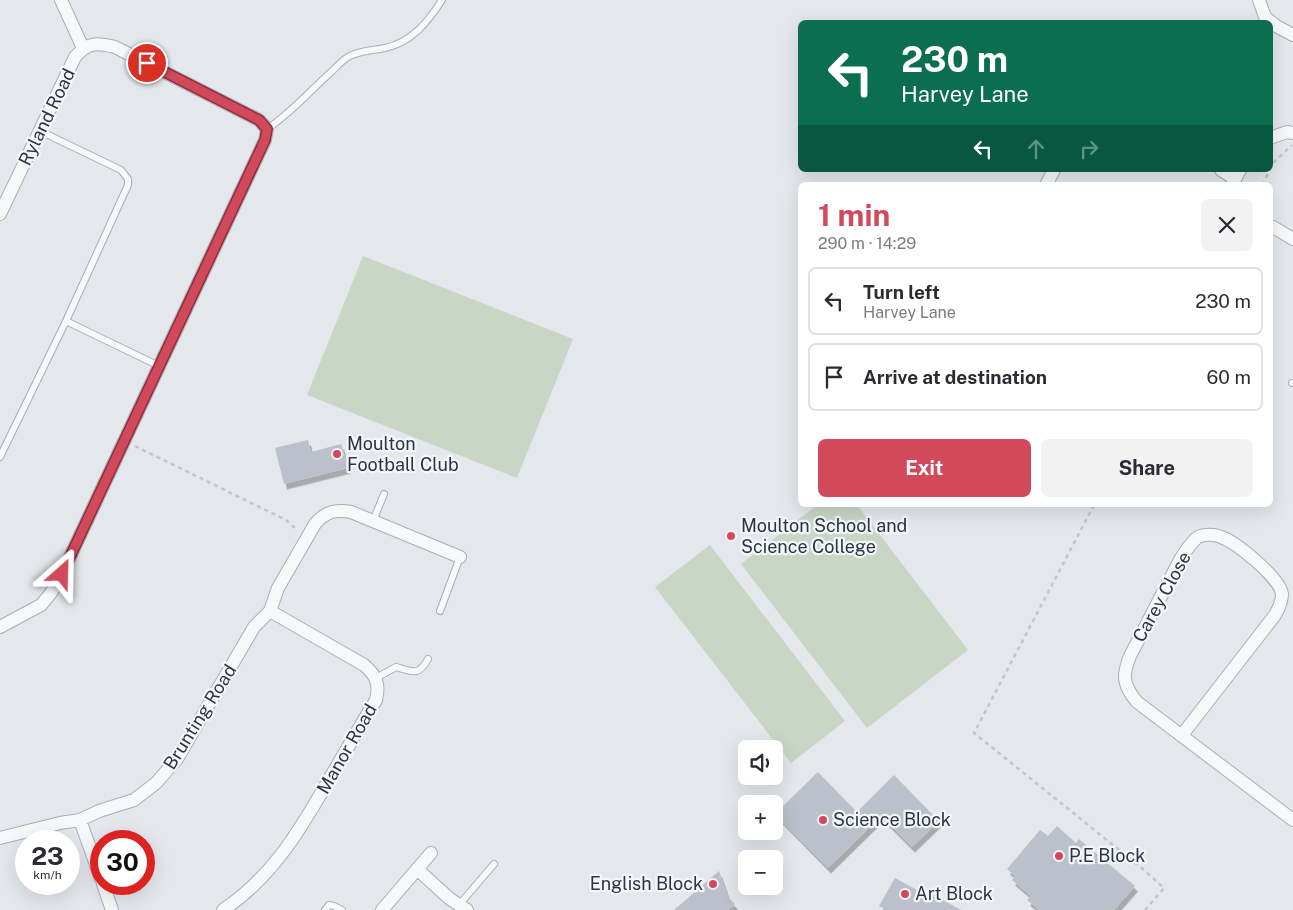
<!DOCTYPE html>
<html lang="en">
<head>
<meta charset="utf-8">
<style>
  :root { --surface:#fff; --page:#f2f2f3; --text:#2b2b33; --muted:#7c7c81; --line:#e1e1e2; --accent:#d1495b }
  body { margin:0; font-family:"Public Sans",sans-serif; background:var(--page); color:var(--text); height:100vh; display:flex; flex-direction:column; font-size:19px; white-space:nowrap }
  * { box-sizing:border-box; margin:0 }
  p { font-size:16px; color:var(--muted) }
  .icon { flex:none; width:28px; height:28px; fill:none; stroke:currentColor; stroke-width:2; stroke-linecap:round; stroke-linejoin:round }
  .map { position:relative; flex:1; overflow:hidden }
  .side { position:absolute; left:798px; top:182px; width:475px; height:325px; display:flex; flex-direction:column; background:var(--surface); border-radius:8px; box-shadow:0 5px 20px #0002 }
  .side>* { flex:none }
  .top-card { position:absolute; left:798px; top:20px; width:475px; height:152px; border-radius:8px; box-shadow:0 5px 20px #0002; background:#0b6e4f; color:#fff; overflow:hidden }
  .buttons { position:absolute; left:738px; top:740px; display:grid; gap:10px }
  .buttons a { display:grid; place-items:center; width:45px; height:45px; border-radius:8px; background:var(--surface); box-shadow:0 5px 20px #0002; font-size:25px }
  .speed { position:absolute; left:15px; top:830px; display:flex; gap:10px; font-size:25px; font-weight:700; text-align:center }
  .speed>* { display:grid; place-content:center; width:65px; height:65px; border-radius:50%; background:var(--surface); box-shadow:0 5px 20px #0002; line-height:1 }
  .speed small { font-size:12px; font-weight:400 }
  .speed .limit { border:8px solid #d22; background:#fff; color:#111 }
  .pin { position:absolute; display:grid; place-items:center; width:42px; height:42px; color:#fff; margin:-21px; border:2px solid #fff; border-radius:50%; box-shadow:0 1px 5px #0007 }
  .me { position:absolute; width:55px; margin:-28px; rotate:25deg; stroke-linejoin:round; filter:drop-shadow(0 0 4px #0008) }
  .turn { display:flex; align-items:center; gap:18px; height:105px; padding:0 20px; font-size:22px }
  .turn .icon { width:65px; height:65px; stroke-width:2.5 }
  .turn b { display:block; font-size:35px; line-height:42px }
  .lanes { display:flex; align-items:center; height:48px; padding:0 20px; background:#0003; justify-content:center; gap:25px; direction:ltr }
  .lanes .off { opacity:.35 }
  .round { display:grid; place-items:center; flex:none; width:52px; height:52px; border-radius:8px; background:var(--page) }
  .headline { display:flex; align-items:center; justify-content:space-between; height:85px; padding:0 20px }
  h1 { font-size:30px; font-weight:700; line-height:38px; color:var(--accent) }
  .cta { display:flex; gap:10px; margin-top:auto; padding:10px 20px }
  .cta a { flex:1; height:58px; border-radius:8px; background:var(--accent); color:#fff; font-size:20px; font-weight:700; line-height:58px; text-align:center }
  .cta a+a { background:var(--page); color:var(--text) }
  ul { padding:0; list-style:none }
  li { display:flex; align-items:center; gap:15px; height:68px; margin:0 10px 8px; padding:0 10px; border:2px solid var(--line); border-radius:8px }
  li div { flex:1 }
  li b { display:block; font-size:19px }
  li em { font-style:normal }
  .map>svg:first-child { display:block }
</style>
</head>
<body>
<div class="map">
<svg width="1293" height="910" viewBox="0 0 1293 910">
  <defs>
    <filter id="shadow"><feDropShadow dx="3" dy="5.5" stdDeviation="0" flood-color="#0004"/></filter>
  </defs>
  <rect width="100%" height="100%" fill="#e4e7ec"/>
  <!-- green -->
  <path fill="#c9d6c5" d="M 363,256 L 573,339 L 517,478 L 307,395 Z
    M 817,505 L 857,505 L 968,650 L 867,728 L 741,564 Z
    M 710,545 L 845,721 L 791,763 L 655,587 Z"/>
  <!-- building -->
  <path fill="#bbc0ca" filter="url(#shadow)" d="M 308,440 L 311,452 L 341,444 L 348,468 L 284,484 L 275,448 Z
    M 818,772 L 857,812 L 894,775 L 939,821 L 912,847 L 881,816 L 828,868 L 775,814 Z
    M 1057,826 L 1076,843 L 1079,839 L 1135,886 L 1114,910 L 1039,910 L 1027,900 L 1031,896 L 1012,880 L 1015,876 L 1007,869 L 1040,830 L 1048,836 Z
    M 719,871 L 728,897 L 735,904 L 728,910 L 674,910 Z
    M 895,878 L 928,896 L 930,893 L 961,910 L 887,910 L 879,906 Z"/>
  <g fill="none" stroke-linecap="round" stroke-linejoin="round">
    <!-- service casing -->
    <g stroke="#a9aeb7" stroke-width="8">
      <path id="service" d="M 267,129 C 291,113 309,92 330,73 C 336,68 341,61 348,57 C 360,50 371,51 385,48 C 412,42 428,22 442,0
        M 66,321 L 159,366
        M 1292,383 L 1293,383
        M 0,457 L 66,321 L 128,185 L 128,179 L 121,170 L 40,131
        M 373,521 L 384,494
        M 440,611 L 460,557
        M 376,678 L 396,667 C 413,672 419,676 428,659
        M 459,905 L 494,864
        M 325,910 L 329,905 L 334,906 L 342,910"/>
    </g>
    <!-- minor casing -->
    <g stroke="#a9aeb7" stroke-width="14">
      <path id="minor" d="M 61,0 L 83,48
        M 1259,0 L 1265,17 L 1276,26 L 1293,35
        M 1270,138 L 1287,132 L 1293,133
        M 1221,170 L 1235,179
        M 1046,185 L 1054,170
        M 1232,185 L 1240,170
        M 0,214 L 75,57 C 89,41 97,43 115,47 L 259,120 L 267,129 L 265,140 L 62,574 L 51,593 L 41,605 L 0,627
        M 1273,227 L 1293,239
        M 1182,735 L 1275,615 C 1279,608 1282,602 1282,594 C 1280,578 1236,542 1221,537 C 1215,534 1204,534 1198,537 C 1191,542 1186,551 1181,558 L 1130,656 C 1122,676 1123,685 1137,702 L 1293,820
        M 80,820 L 101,879
        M 0,838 L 60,823 L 80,820 L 99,811 L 134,800 L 156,783 L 177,759 L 254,627 L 270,611 L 278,588 L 315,524 C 325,512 335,509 351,512 L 460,557
        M 417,869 L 450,899 L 467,910
        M 103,884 L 112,910
        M 223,910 C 271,878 299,832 327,783 C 343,756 359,728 376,700 C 380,684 376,675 364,665 L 270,611
        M 382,910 L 431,853"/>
    </g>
    <!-- path -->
    <path stroke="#c2c5cb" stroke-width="2.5" stroke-dasharray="4 4" stroke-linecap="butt" d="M 1270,170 L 1274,162 L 1292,145
      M 1262,185 L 1270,170
      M 135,446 L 286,520 L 296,529
      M 1094,505 L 974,733 L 1144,870 L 1164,888 L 1145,910"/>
    <!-- service -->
    <use href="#service" stroke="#f7f8fa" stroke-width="6"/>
    <!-- minor -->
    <use href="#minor" stroke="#f7f8fa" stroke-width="12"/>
  </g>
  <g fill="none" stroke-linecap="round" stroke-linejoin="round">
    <!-- route casing -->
    <g stroke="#882f3b" stroke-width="12">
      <path id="route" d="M 62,574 L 265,140 L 267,129 L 259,120 L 147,63"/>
    </g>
    <!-- route -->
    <use href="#route" stroke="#d1495b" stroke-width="9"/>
  </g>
  <!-- markers -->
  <g fill="#d1495b" stroke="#f4f6f9" stroke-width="2">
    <circle cx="337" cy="454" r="5"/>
    <circle cx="731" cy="536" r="5"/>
    <circle cx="823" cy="820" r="5"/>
    <circle cx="1059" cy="856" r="5"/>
    <circle cx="713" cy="884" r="5"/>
    <circle cx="905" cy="894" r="5"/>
  </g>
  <g text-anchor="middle" stroke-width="4.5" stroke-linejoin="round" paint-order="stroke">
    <!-- street labels -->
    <g font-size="18" fill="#2b3445" stroke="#f4f6f9">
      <text transform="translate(47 117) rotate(-64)" y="6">Ryland Road</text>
      <text transform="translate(1162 597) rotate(-61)" y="6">Carey Close</text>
      <text transform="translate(200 717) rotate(-58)" y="6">Brunting Road</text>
      <text transform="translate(347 749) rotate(-60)" y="6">Manor Road</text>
    </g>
    <!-- poi labels -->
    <g font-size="18" fill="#2b3445" stroke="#f4f6f9" text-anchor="start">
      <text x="347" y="450">Moulton<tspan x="347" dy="21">Football Club</tspan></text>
      <text x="741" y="532">Moulton School and<tspan x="741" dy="21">Science College</tspan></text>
      <text x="833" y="826">Science Block</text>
      <text x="1069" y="862">P.E Block</text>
      <text x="703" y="890" text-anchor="end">English Block</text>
      <text x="915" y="900">Art Block</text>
    </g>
  </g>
</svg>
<div class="buttons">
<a><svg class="icon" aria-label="sound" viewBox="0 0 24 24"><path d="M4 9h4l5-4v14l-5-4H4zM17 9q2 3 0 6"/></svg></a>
<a>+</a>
<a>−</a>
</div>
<div class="speed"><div>23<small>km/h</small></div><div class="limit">30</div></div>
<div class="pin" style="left:147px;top:63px;background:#d93025"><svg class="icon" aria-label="arrive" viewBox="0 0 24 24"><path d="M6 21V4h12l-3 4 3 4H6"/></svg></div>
<svg class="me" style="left:62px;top:574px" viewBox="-20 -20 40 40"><path d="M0-17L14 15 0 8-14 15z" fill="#d1495b" stroke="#fff" stroke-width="4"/></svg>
<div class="top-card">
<div class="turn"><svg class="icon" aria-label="left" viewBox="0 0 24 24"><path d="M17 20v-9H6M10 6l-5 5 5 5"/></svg><div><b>230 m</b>Harvey Lane</div></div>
<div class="lanes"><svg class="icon" aria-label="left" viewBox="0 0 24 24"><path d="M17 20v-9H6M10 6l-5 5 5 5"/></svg><svg class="icon off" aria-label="ahead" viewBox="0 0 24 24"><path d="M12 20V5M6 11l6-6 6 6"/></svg><svg class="icon off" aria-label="right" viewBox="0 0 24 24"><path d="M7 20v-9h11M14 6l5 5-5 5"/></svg></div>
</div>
<section class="side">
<div class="headline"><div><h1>1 min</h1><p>290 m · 14:29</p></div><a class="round"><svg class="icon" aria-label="close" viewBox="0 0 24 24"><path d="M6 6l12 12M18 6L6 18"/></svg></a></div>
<ul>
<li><svg class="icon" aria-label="left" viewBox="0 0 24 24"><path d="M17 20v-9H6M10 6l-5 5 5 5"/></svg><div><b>Turn left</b><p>Harvey Lane</p></div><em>230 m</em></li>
<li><svg class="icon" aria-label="arrive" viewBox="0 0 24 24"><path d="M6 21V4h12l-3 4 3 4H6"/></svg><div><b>Arrive at destination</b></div><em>60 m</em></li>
</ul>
<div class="cta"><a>Exit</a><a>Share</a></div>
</section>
</div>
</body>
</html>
